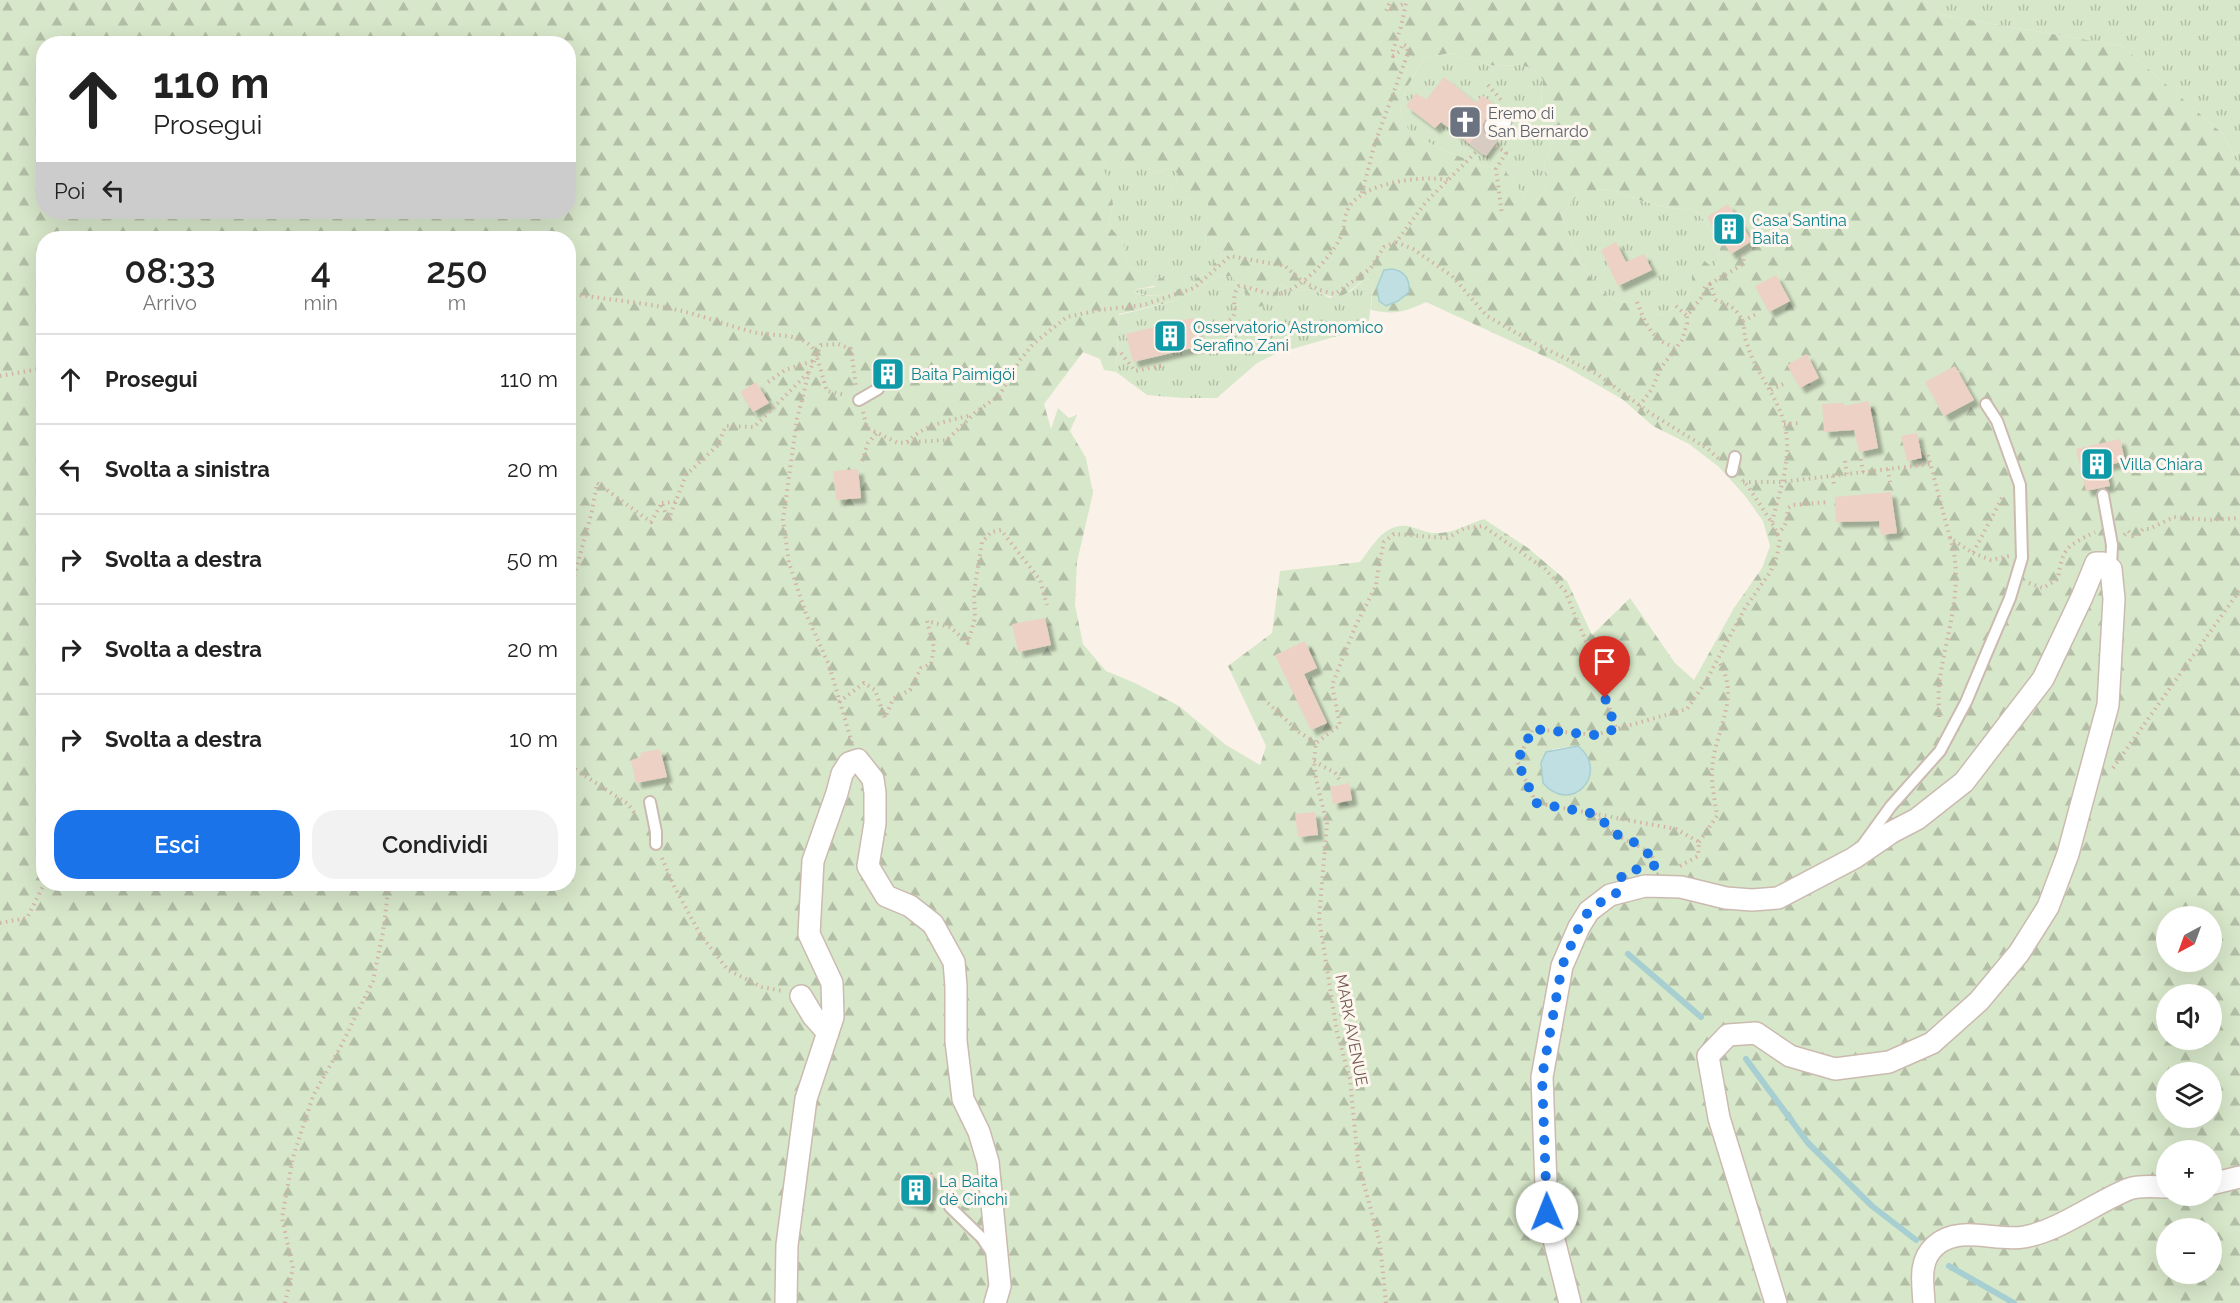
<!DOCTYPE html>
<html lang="it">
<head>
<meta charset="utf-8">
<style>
  :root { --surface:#fff; --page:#f2f2f2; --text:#222; --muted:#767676; --line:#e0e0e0; --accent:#1a73e8 }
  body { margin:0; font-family:Raleway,sans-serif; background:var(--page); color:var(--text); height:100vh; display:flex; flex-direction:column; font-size:22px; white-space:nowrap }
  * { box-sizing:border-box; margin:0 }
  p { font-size:20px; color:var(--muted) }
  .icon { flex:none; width:33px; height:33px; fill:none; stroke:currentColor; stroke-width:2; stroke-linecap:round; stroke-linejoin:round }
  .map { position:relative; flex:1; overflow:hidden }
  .details { position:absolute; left:36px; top:231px; width:540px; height:660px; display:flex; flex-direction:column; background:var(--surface); border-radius:24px; box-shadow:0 6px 24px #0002 }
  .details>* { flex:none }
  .top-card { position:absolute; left:36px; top:36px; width:540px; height:183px; border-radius:24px; box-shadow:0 6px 24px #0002; background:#fff; color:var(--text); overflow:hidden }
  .needle { width:39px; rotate:221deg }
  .buttons { position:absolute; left:2156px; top:906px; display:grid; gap:12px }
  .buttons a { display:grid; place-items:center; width:66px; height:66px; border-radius:50%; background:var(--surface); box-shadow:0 6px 24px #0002; font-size:30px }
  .pin { position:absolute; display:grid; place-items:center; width:51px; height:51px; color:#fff; margin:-62px -26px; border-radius:50% 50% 50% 0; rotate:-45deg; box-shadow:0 0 6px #0007 }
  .pin .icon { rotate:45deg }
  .me { position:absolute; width:66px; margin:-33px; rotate:359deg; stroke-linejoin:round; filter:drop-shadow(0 0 4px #0008) }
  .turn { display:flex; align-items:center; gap:21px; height:126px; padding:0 18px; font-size:27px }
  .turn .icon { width:78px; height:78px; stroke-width:2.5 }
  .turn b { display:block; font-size:42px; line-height:51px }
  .then { display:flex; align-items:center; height:57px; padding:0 18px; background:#0003; gap:12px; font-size:22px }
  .eta { display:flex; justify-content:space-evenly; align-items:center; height:102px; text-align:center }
  .eta b { font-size:36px; font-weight:600; line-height:42px }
  .cta { display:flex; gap:12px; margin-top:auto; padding:12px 18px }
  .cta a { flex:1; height:69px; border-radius:24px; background:var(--accent); color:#fff; font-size:24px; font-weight:600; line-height:69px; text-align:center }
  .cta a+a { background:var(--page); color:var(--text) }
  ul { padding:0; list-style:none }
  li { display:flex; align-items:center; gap:18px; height:90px; padding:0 18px; border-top:2px solid var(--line) }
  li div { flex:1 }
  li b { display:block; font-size:22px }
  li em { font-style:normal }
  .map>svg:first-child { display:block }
</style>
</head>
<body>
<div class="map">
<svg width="2240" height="1303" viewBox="0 0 2240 1303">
  <defs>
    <pattern id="grass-tufts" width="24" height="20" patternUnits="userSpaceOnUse" patternTransform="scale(1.5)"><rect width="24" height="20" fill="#d7e7c9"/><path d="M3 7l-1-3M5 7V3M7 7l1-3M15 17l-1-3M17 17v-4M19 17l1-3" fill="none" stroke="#b3bea6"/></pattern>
    <pattern id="forest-firs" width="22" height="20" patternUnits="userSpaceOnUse" patternTransform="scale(1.5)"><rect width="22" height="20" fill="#d7e7c9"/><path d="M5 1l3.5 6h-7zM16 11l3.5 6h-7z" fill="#b3bea6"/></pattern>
    <filter id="shadow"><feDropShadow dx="5.5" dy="5.5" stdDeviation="1.5" flood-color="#0004"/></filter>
  </defs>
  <rect width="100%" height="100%" fill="#faf2e9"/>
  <!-- grass -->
  <path fill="url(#grass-tufts)" d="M 1925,0 L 2240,0 L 2240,170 L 2224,135 L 2122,46 L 1941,15 Z
    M 1450,53 C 1463,57 1477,62 1491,65 C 1515,69 1523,56 1543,80 C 1542,91 1540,102 1543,113 C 1546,123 1553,128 1553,140 C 1553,148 1547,154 1545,162 C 1541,182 1557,179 1536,200 L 1526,200 L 1513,180 L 1504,170 L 1481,165 L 1438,148 L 1408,130 L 1400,112 L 1406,89 L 1424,58 Z
    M 1110,158 L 1117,158 L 1130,166 L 1145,166 L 1157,173 L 1167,168 L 1178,172 L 1176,182 L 1170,189 L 1174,195 L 1209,204 L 1205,231 L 1206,246 L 1225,251 C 1206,276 1163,309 1132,290 L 1155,287 L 1145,274 L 1130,267 L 1122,241 L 1111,228 L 1109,219 L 1113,204 L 1103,168 Z
    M 1610,189 C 1637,199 1663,211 1693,209 L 1703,219 L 1721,245 L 1715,269 L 1692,253 L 1692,288 L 1676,306 L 1664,315 L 1655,313 L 1642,301 C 1636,302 1625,304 1619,302 C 1590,291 1571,243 1561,216 L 1581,191 Z
    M 1231,276 L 1245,290 L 1279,284 L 1302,291 L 1311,289 L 1330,298 L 1351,291 L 1367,277 L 1373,286 L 1369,321 L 1358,330 L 1275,354 L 1257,363 L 1217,398 L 1183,398 L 1147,395 L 1116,372 L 1119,315 L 1179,300 L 1217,277 Z"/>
  <!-- forest -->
  <path fill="url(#forest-firs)" fill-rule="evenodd" d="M 0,0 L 1925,0 L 1941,15 L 2122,46 L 2224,135 L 2240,170 L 2240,1303 L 0,1303 ZM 44,44 L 568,44 L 568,212 L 44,212 ZM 1450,53 C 1463,57 1477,62 1491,65 C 1515,69 1522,56 1543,80 C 1542,91 1540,102 1543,113 C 1546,123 1553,128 1553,140 C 1553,148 1547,154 1545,162 C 1541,182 1557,179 1536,200 L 1526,200 L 1513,180 L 1504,170 L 1481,165 L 1438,148 L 1409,130 L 1400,112 L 1406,89 L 1424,58 ZM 1110,158 L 1117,158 L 1130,166 L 1145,166 L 1157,173 L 1167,168 L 1178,173 L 1176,182 L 1170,189 L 1174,195 L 1208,204 L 1205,231 L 1206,247 L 1224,252 C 1207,275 1162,309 1133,291 C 1145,285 1152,290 1165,279 L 1145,274 L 1130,267 L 1122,241 L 1111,228 L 1109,219 L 1113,204 L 1109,182 L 1103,168 ZM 1610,189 C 1637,199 1663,211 1693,209 L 1703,219 L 1721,245 L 1715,269 L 1692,252 L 1692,288 L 1676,306 L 1664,315 L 1655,313 L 1642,300 C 1636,302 1625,304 1619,302 C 1590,291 1571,243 1561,216 L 1581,191 ZM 44,238 L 568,238 L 568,884 L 44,884 ZM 1392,269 L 1398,270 L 1409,292 L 1398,301 L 1386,306 L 1384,270 ZM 1231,276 L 1245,290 L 1254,308 L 1277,302 L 1279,284 L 1302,291 L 1311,289 C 1342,304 1342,296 1367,277 L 1373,286 L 1371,310 C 1394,315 1405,312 1426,302 L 1561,364 L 1622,399 L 1653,426 L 1689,444 L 1719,467 L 1746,497 L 1763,521 L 1770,546 L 1762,568 L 1734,608 L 1694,680 L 1675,663 L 1630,598 L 1592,635 L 1567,581 L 1528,548 L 1484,519 C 1470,523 1453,533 1439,533 C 1427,534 1418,528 1407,526 C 1384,523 1372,547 1360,562 L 1280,571 L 1272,633 L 1228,666 L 1266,746 L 1260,765 L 1226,745 L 1179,706 L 1135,683 L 1106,671 L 1083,644 L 1075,605 L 1077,562 L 1093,493 L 1086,458 L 1070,431 L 1077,415 L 1069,418 L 1058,408 L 1051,429 L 1044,404 L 1083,352 L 1100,359 L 1104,370 L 1116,372 L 1119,314 L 1179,300 L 1217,277 ZM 1578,746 L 1543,783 L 1541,763 L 1553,749 ZM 2166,916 L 2211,916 L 2211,962 L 2166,962 ZM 2166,994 L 2211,994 L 2211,1040 L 2166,1040 ZM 2166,1072 L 2211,1072 L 2211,1118 L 2166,1118 ZM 2166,1150 L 2211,1150 L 2211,1196 L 2166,1196 ZM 2166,1228 L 2211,1228 L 2211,1274 L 2166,1274 Z"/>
  <!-- water -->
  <path fill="#bfdfe2" stroke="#a7cfd2" stroke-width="1.5" d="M 1392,269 C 1405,271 1410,279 1409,292 L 1398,301 L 1386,306 L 1379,301 L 1377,287 L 1384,270 Z
    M 1578,746 C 1611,773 1571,816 1543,783 L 1541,763 L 1546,752 Z"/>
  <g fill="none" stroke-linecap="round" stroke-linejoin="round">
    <!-- stream -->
    <path stroke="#a7cfd2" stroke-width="6" d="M 1628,954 L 1701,1017
      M 1746,1059 L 1808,1143 L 1872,1206 L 1916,1240
      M 1949,1266 L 2014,1303"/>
  </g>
  <!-- building -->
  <path fill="#edd1c4" filter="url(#shadow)" d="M 1444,77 L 1476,103 L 1482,95 L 1499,108 L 1491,112 L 1483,124 L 1483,131 L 1486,136 L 1496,139 L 1484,155 L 1441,122 L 1435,128 L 1406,106 L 1416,93 L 1426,100 Z
    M 1728,204 L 1752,241 L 1731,254 L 1707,217 Z
    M 1616,242 L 1626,262 L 1644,254 L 1652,270 L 1618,286 L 1601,250 Z
    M 1776,275 L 1790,301 L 1769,312 L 1755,286 Z
    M 1193,318 L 1201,346 L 1133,362 L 1126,334 Z
    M 1807,354 L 1819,378 L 1800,388 L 1787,365 Z
    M 1955,366 L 1974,400 L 1944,416 L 1925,382 Z
    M 756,382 L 769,403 L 753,412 L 740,392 Z
    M 1869,401 L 1878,448 L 1859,452 L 1854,430 L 1824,432 L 1822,404 L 1844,403 L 1844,406 Z
    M 1917,433 L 1922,458 L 1907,461 L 1901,436 Z
    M 2120,439 L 2125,461 L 2105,466 L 2110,486 L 2086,491 L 2076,449 Z
    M 858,469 L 861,498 L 836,500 L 833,471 Z
    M 1891,492 L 1897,533 L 1881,535 L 1879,521 L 1836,522 L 1835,497 Z
    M 1045,618 L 1051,645 L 1018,652 L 1012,624 Z
    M 1305,641 L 1317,668 L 1304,674 L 1327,723 L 1311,730 L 1275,655 Z
    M 660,749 L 667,777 L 636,783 L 631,760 L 641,757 L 640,753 Z
    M 1349,783 L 1352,800 L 1333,804 L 1330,787 Z
    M 1315,812 L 1318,835 L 1298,837 L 1295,814 Z
    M 919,1171 L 934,1175 L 928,1207 L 899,1200 L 904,1177 L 917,1180 Z"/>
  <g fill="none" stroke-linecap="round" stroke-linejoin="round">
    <!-- street-tunnel -->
    <path stroke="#d8ccc2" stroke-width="21" stroke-dasharray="21 10" stroke-linecap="butt" d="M 1478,150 L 1495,127"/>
    <!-- lane casing -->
    <g stroke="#cbbab0" stroke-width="14">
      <path id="lane" d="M 859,400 L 878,389
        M 1732,471 L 1735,457
        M 2103,495 L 2112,545 L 2111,568
        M 650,802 L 656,832 L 656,844
        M 1862,846 L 1891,806 L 1940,751 L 1966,702 L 1987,652 L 2010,598 L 2022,558 L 2020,485 L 1997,421 L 1986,404
        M 950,1207 L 982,1238 L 992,1253"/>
    </g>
    <!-- street casing -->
    <g stroke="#cbbab0" stroke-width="24">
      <path id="street" d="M 1495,127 L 1501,120
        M 801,996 L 813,1016 L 828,1033
        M 2211,1184 L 2240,1177
        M 786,1303 L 787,1245 L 806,1099 L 833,1017 L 832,983 L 809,934 L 813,861 L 837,793 L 842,774 L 849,763 L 858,760 L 873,779 L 875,793 L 875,823 L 868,866 L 886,896 L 910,906 L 933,924 L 954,962 L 956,986 L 956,1041 L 963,1099 L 979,1132 L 988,1162 L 1000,1286 L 995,1303
        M 1570,1303 L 1547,1212 L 1542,1077 L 1562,966 L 1579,927 L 1589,911 L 1610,895 L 1645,886 L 1681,887 L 1726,898 L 1752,900 L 1778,898 L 1854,858 L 1892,832 L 1917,819 L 1964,782 L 2043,679 L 2082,597 L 2096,563 L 2103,563 L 2111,569 L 2114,599 L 2108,705 L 2068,854 L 2048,907 L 2019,953 L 1979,1001 L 1932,1043 L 1889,1062 L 1835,1069 L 1790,1056 L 1756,1033 L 1728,1035 L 1708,1056 L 1719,1118 L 1776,1303
        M 1924,1303 C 1923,1284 1918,1261 1935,1246 C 1959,1224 1996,1242 2024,1237 C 2059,1231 2096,1202 2129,1189 C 2140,1185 2155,1187 2166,1187"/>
    </g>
    <!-- path -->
    <path stroke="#d2b4a7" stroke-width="4" stroke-dasharray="1.5 4.5" stroke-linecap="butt" d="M 1488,85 L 1503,102
      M 1496,146 L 1506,153 L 1496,169 L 1502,215
      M 1362,193 L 1374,146 L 1408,53 L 1407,46 L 1403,44 L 1400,51 L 1393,56 L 1393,50 L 1401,27 L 1406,3 L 1386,11 L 1391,0
      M 1396,242 L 1413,249 L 1452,276 L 1487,316 L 1536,344 L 1597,374 L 1650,413 L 1708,449 L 1721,461
      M 1710,284 L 1743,264 L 1744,254
      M 568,293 C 606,300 645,302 682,311 C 707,317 732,327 757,333 C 775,336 795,333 810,345 C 817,349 823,381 827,391 L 845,395
      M 1637,302 C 1645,323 1652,340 1674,347
      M 1676,306 L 1687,316
      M 1743,321 L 1758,313
      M 1213,327 C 1250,318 1225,304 1239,286 C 1251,286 1267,296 1279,294 C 1302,289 1336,253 1343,231 C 1345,224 1344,216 1348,209 C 1362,182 1421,175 1449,180
      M 1121,353 L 1135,371 L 1165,365
      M 0,376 L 44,368
      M 768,382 L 785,370 L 813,361
      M 1771,390 L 1785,383
      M 1639,406 L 1652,389 L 1660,369 L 1682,340 L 1687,324 L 1687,316 L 1704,294 L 1703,290 L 1706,286 L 1710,284 L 1716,300 C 1722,302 1731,305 1736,311 C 1747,323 1742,331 1747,344 C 1757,378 1785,402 1787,441 C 1789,467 1778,497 1772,522
      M 863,412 L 867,428 L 898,443 L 947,440 L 977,411 L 999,396 L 1020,360 L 1034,343 L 1067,317 L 1100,310 L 1143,305 L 1194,288 L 1230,256 L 1285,266 L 1303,282 L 1320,290 L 1335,294 L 1370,269 L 1384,247 L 1396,242 L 1426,202 L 1478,150
      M 1784,424 L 1802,423
      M 907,442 C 925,424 948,421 972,415
      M 1928,455 L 1950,538 L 1973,553 L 2002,498 L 2005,501
      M 1861,459 L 1863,472
      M 862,461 L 868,443 L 877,433
      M 1845,461 L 1847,474
      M 1888,469 L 1890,482
      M 1833,476 L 1834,486
      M 1743,482 L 1781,482 L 1930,464
      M 662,503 L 675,502
      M 1777,534 C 1787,526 1787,520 1788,508 L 1793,505 L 1829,502
      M 2124,535 L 2128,531 L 2133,536 L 2137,536 L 2143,529 L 2149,529 L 2174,517 L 2210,520 L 2240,518
      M 1973,553 L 1991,560 L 2009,556
      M 2029,583 L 2043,588 L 2058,579 C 2062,548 2067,546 2095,532
      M 568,599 L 592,511 L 597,483 L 651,522 L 662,503 L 668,521 L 686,475 L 717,446 L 726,426 L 754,427 L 808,373
      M 839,702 L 864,683 L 875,690 L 885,718 L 893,699 L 910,690 L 921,668 L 931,664 L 934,648 L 927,621 L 950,627 L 968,643 L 975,618 L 974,592 L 982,542 L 991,532 L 1001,530 L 1040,580 L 1047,605
      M 1268,703 L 1299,732 L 1316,743
      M 1939,717 C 1939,707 1938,695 1939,685 C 1945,636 1966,585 1950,538
      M 852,743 L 829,665 L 806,614 L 789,563 L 783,520 L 797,419 L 809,372 L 821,345 L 838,344 L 851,349 L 856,387
      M 568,760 L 573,768 L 628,804 L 636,815
      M 1314,761 L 1335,773 L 1341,782
      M 2113,768 L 2240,590
      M 1595,814 C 1603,822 1611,832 1620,837 C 1633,845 1652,849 1657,865
      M 1699,842 L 1717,816 C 1715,801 1711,784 1712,769 C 1715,729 1742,697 1718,660
      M 662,858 L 674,886 L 700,934 L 728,970 L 762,987 L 783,991
      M 1680,866 L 1698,856 L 1699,842 L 1676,829 L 1536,803 L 1517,761 L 1533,729 L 1595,735 L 1687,709 L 1705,683 L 1745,608 L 1771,571 L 1777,556 L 1780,539 L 1772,523 L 1747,485 L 1742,480
      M 0,923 L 27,918 L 44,884
      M 285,1303 L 293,1268 L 282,1218 L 293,1157 L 313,1096 L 340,1048 L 373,981 L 383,932 L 389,884
      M 1386,1303 L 1380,1244 L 1358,1162 L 1350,1079 L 1337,1032 L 1319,918 L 1327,824 L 1316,779 L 1314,761 L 1316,743 L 1340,725 L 1332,685 L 1356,625 L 1376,586 L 1379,563 L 1384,542 L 1394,534 L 1447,538 L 1465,528 L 1483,526 L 1545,569 L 1565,591 L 1599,673 L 1616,729"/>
    <!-- lane -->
    <use href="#lane" stroke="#fff" stroke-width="10"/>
    <!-- street -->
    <use href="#street" stroke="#fff" stroke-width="21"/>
  </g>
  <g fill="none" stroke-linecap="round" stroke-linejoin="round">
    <!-- route -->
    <path stroke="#1a73e8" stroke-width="10" stroke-dasharray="0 18" d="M 1547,1212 L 1542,1077 L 1562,966 L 1579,927 L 1588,912 L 1610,895 L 1617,893 L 1618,882 L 1625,872 L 1657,865 L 1653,858 L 1636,843 L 1620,837 L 1595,814 L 1536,803 L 1517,761 L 1533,729 L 1595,735 L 1616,729 L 1605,698"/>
  </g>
  <!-- icons -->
  <defs>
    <g id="church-square" transform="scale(1.725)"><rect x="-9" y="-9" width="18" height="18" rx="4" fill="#6b7280" stroke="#fdf7ef"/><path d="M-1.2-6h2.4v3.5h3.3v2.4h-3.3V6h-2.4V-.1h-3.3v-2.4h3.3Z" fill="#fff"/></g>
    <g id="building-square" transform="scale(1.725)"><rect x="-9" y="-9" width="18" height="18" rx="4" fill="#0f9aa8" stroke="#fdf7ef"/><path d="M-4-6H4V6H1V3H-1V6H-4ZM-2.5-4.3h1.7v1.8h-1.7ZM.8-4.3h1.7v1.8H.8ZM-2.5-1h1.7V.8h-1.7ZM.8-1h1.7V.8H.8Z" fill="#fff"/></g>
  </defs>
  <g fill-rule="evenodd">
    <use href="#church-square" x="1465" y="122"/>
    <use href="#building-square" x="1729" y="229"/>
    <use href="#building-square" x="1170" y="336"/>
    <use href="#building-square" x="888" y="374"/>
    <use href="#building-square" x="2097" y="464"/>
    <use href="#building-square" x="916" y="1190"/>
  </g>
  <g text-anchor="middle" stroke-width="6" stroke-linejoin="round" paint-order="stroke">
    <!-- worship labels -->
    <g font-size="16" fill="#5b616d" stroke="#fdf7ef" text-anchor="start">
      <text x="1488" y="119">Eremo di<tspan x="1488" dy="18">San Bernardo</tspan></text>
    </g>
    <!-- culture labels -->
    <g font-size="16" fill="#0d838f" stroke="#fdf7ef" text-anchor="start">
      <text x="1752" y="226">Casa Santina<tspan x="1752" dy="18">Baita</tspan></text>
      <text x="1193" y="333">Osservatorio Astronomico<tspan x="1193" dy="18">Serafino Zani</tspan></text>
      <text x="911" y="380">Baita Paimigöi</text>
      <text x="2120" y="470">Villa Chiara</text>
      <text x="939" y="1187">La Baita<tspan x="939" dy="18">dè Cinchì</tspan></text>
    </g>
    <!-- street labels -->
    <g font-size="16" fill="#72594f" stroke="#fdf7ef">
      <text transform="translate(1352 1030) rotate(79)" y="6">MARK AVENUE</text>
    </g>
  </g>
</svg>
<div class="buttons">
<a><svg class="needle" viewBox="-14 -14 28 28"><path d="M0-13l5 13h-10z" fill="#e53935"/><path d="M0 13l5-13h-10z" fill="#767676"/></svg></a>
<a><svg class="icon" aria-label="sound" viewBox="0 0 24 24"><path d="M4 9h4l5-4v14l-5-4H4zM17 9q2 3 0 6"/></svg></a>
<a><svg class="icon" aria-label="layers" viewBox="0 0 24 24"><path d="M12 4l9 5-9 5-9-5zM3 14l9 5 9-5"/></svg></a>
<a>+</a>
<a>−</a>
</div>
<div class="pin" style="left:1605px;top:698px;background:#d93025"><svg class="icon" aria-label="arrive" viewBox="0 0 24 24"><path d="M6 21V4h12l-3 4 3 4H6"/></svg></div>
<svg class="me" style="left:1547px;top:1212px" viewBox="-20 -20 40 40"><circle r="19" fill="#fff"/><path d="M0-13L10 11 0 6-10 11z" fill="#1a73e8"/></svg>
<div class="top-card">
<div class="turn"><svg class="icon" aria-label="ahead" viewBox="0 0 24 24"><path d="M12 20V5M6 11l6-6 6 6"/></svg><div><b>110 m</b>Prosegui</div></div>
<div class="then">Poi<svg class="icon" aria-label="left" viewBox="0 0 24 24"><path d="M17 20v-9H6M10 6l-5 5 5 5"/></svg></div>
</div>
<section class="details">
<div class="eta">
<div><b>08:33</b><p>Arrivo</p></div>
<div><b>4</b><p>min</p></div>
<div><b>250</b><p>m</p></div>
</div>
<ul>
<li><svg class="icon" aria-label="ahead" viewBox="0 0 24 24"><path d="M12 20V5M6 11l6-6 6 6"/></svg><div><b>Prosegui</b></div><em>110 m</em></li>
<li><svg class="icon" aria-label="left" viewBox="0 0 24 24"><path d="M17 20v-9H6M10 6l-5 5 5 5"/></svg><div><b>Svolta a sinistra</b></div><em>20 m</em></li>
<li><svg class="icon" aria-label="right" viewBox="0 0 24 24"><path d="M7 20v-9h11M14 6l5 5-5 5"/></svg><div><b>Svolta a destra</b></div><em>50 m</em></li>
<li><svg class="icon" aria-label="right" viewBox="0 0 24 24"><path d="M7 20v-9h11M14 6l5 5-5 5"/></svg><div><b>Svolta a destra</b></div><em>20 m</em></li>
<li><svg class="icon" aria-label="right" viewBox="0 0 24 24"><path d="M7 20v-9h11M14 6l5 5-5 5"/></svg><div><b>Svolta a destra</b></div><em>10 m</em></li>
</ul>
<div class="cta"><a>Esci</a><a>Condividi</a></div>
</section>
</div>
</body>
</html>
